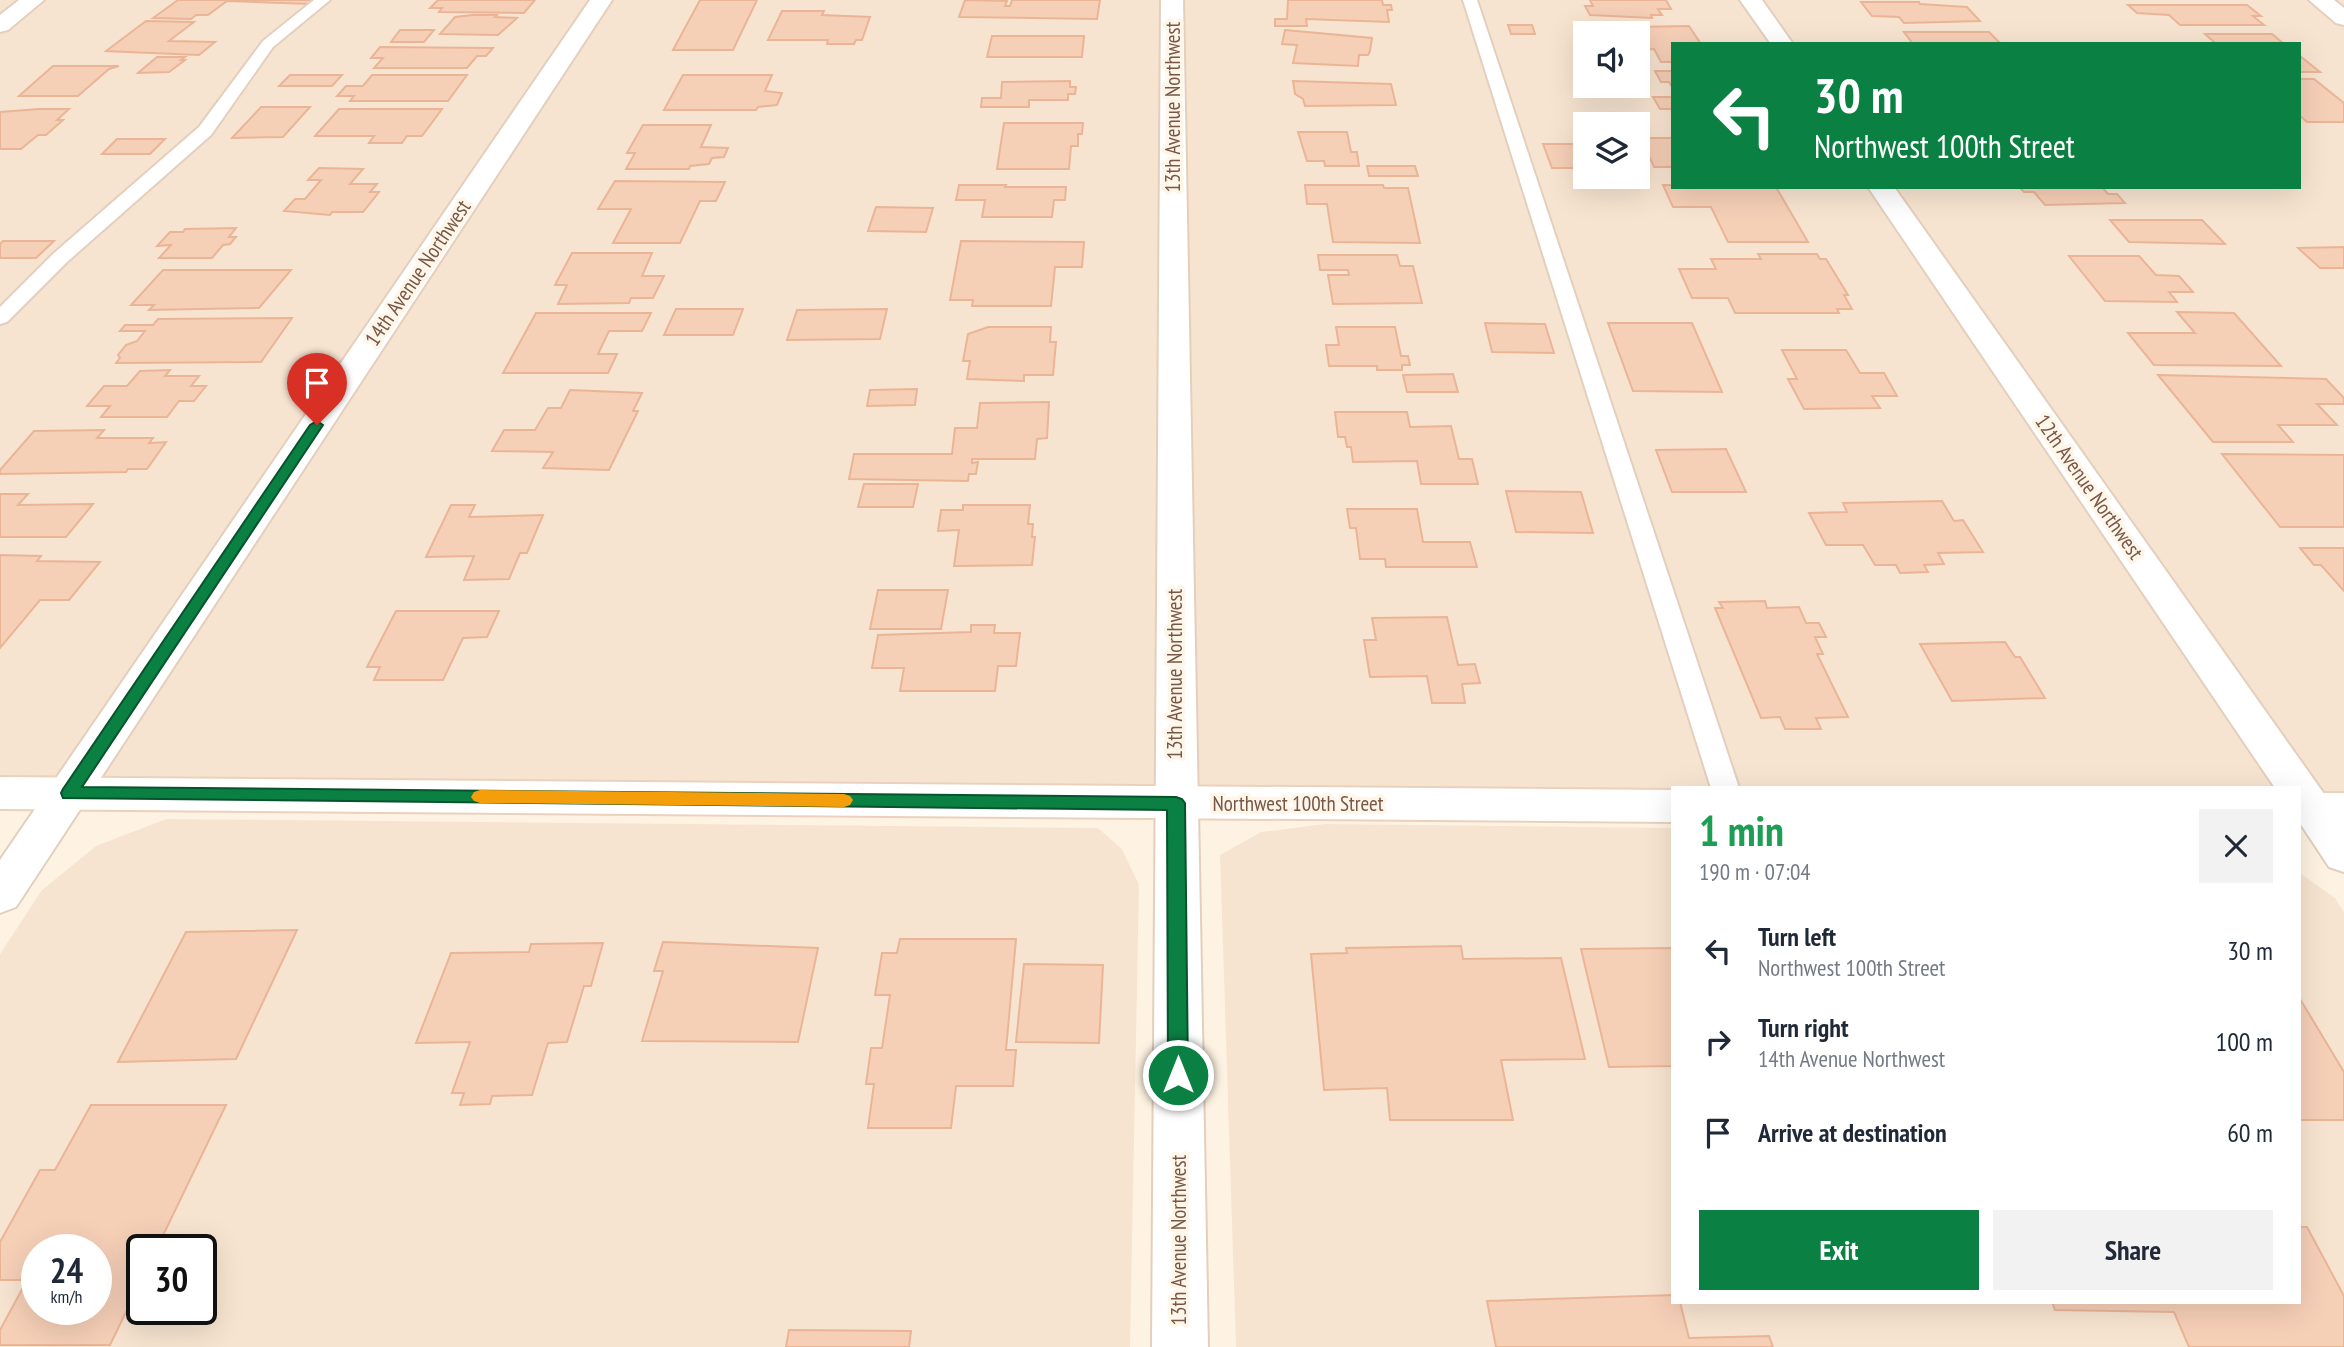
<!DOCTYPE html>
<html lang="en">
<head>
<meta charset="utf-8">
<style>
  :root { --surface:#fff; --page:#f2f2f3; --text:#1f2937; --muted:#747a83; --accent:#0b8043 }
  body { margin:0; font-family:"PT Sans Narrow",sans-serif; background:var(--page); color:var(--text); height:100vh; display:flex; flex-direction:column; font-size:26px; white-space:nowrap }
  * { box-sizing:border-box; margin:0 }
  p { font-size:23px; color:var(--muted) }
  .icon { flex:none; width:38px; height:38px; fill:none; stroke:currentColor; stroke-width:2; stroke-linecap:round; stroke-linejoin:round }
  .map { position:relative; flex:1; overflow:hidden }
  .details { position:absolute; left:1671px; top:786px; width:630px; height:518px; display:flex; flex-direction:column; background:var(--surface); border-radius:0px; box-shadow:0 7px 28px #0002 }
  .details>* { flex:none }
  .hud { position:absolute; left:1671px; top:42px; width:630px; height:147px; border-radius:0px; box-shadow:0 7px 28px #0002; background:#0b8043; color:#fff; overflow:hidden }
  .controls { position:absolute; left:1573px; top:21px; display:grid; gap:14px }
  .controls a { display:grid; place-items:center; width:77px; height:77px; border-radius:0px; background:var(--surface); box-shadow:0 7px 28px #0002; font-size:35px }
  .speed { position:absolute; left:21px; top:1234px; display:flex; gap:14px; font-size:35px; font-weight:700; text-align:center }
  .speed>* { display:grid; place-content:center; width:91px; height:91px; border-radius:50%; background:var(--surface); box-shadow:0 7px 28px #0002; line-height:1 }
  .speed small { font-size:18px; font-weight:400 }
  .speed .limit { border:4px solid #111; border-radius:10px; background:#fff; color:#111 }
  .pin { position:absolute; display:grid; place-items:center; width:60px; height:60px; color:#fff; margin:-72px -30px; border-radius:50% 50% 50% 0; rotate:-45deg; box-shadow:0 0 7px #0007 }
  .pin .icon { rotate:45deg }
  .me { position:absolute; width:77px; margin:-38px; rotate:0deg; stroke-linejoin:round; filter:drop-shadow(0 0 5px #0008) }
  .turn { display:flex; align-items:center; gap:24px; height:147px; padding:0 28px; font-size:32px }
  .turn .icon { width:91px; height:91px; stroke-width:2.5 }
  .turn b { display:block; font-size:49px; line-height:60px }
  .round { display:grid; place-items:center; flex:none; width:74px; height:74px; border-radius:0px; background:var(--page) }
  .summary { display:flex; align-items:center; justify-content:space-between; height:119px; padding:0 28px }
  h1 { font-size:42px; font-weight:700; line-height:52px; color:#1e9e55 }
  .primary-button { display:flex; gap:14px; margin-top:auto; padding:14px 28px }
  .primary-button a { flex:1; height:80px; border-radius:0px; background:var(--accent); color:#fff; font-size:28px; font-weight:700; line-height:80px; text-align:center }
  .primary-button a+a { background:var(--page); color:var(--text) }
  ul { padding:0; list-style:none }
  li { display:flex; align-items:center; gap:21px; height:91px; padding:0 28px }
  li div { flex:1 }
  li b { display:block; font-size:26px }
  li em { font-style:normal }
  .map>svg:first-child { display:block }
</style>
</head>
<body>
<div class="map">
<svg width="2344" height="1347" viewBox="0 0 2344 1347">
  <rect width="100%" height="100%" fill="#fef3e2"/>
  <!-- residential -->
  <path fill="#f7e4d0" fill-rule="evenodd" d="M 0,0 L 2344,0 L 2344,806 L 2300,806 L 2300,788 L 1673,788 L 1673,802 L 0,793 ZM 1586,33 L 1638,33 L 1638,86 L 1586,86 ZM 1673,44 L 2300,44 L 2300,187 L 1673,187 ZM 1586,124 L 1638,124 L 1638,177 L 1586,177 Z
    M 166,819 L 1098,828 L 1122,849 L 1139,885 L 1130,1347 L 0,1347 L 0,954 L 42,890 L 96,846 ZM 37,1250 L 96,1250 L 96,1309 L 37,1309 ZM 142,1250 L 201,1250 L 201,1309 L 142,1309 Z
    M 1325,824 L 1673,828 L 1673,1302 L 2300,1302 L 2300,873 L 2335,898 L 2344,912 L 2344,1347 L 1236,1347 L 1220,855 L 1261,832 Z"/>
  <!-- building -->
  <path fill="#f6cfb7" stroke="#eab596" stroke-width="2" fill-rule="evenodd" d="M 178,0 L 315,0 L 310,4 L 227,1 L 208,15 L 196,15 L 191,19 L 153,18 Z
    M 438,0 L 535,0 L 524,13 L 439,12 L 442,8 L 430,8 Z
    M 700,0 L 757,0 L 733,50 L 673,50 Z
    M 965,0 L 1007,1 L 1005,6 L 1010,6 L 1012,0 L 1100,0 L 1097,19 L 959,17 Z
    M 1288,0 L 1382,0 L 1383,5 L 1391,5 L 1392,10 L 1387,10 L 1389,22 L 1306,19 L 1307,26 L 1275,26 L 1275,19 L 1287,19 Z
    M 1590,0 L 1666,0 L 1671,9 L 1658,9 L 1662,15 L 1651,15 L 1652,18 L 1590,15 L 1585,6 L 1593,6 Z
    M 1861,2 L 1919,2 L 1920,4 L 1967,7 L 1980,21 L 1904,23 L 1899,17 L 1872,16 Z
    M 2128,5 L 2247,5 L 2261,16 L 2253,16 L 2264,25 L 2180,25 L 2169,15 L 2137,13 Z
    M 782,11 L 824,11 L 822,15 L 870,17 L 862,40 L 856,40 L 854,44 L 827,44 L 828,40 L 768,40 Z
    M 472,15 L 497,15 L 495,17 L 517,18 L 498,35 L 440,34 L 455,17 Z
    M 146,21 L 194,22 L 169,41 L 215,42 L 199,55 L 106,51 Z
    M 1508,25 L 1532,25 L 1535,34 L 1511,34 Z
    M 1689,26 L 1701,44 L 1673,44 L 1673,62 L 1661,62 L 1654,49 L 1638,50 L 1638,38 L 1647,38 L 1638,36 L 1631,27 Z
    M 400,30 L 434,30 L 424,42 L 391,42 Z
    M 1285,30 L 1372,38 L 1370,51 L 1368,55 L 1359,55 L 1358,66 L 1293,63 L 1297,45 L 1282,44 Z
    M 1904,32 L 1989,32 L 2000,43 L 2005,44 L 1913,44 Z
    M 2205,34 L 2272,34 L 2284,44 L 2216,44 Z
    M 992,36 L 1084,36 L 1082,57 L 987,57 Z
    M 380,47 L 493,48 L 486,56 L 477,56 L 467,68 L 374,68 L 383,58 L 371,58 Z
    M 2300,56 L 2320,72 L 2300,72 Z
    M 157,57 L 185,57 L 181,60 L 185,60 L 169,72 L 138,73 Z
    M 53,66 L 119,66 L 109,69 L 78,96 L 19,96 Z
    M 1655,71 L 1673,71 L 1673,88 L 1669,82 L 1661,82 Z
    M 290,75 L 342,75 L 332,86 L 279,86 Z
    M 372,75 L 467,75 L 448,101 L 350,101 L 354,96 L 337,96 L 346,86 L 363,86 Z
    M 683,75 L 772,75 L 765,91 L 782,93 L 777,105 L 758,107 L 756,110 L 664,110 Z
    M 2300,79 L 2314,79 L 2344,103 L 2344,122 L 2307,122 L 2300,116 Z
    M 1070,81 L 1070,87 L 1076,87 L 1075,94 L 1068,94 L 1068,100 L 1029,100 L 1029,107 L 981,107 L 982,98 L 1001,98 L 1002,82 Z
    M 1293,81 L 1391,84 L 1396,105 L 1305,106 L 1303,99 L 1295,94 Z
    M 1653,97 L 1673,97 L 1673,109 L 1660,109 Z
    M 261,107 L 310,107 L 283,137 L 232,138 Z
    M 39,109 L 69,109 L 57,120 L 63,120 L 46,135 L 38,135 L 21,149 L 0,149 L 0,112 Z
    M 339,109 L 442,109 L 422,136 L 407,136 L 402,143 L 369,143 L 374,136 L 315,136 Z
    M 1004,123 L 1083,123 L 1082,134 L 1078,134 L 1078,146 L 1071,146 L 1069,169 L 997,169 Z
    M 643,125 L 711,125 L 701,147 L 728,148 L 724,157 L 712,158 L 709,164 L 690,166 L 689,169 L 626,169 L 635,153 L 627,153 Z
    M 1298,132 L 1347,132 L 1351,152 L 1357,152 L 1359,166 L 1325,166 L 1324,161 L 1307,161 Z
    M 1641,138 L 1673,138 L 1673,167 L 1654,167 Z
    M 117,139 L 165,139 L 150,154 L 102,154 Z
    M 1543,144 L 1586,144 L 1586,168 L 1552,168 Z
    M 1367,166 L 1415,166 L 1418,176 L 1369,176 Z
    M 319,168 L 363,169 L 350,184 L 377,184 L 370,192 L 379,192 L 363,212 L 332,212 L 330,215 L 284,211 L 295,199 L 305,199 L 321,180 L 308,180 Z
    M 615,181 L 725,182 L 716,201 L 700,201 L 680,243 L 613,243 L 631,209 L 598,209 Z
    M 959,185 L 1006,185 L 1005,187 L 1066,187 L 1065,200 L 1054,200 L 1052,217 L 982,217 L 985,200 L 956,200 Z
    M 1305,185 L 1383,185 L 1384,188 L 1408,188 L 1420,243 L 1333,242 L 1327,204 L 1307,204 Z
    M 1663,185 L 1776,187 L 1808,242 L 1728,242 L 1711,207 L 1673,207 Z
    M 2019,187 L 2102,187 L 2108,194 L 2117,194 L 2125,203 L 2045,205 L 2034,192 L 2024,192 Z
    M 876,207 L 933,208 L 926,232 L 868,231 Z
    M 2110,220 L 2202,220 L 2225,244 L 2129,242 Z
    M 236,228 L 229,237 L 236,237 L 230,244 L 223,245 L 212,258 L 159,258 L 171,245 L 157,246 L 170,232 L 183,232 L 185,229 Z
    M 3,241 L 54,241 L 36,258 L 0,258 L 0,244 Z
    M 961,241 L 1084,242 L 1082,267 L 1055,267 L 1051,306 L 972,306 L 973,300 L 950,300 Z
    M 2344,247 L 2344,268 L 2320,268 L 2298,248 Z
    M 572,253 L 652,253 L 642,276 L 664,276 L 653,298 L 631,298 L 629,303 L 558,304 L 567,285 L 555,285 Z
    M 1758,254 L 1817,254 L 1820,259 L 1826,259 L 1848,295 L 1844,295 L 1852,309 L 1837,309 L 1839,313 L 1735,313 L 1728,298 L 1692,298 L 1679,269 L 1716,269 L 1711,259 L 1761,259 Z
    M 1318,255 L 1397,255 L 1400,266 L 1413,266 L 1422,303 L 1333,304 L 1328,275 L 1349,275 L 1348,270 L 1320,270 Z
    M 2069,256 L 2139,256 L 2156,275 L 2179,276 L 2193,292 L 2169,292 L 2177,302 L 2105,301 Z
    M 163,270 L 291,270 L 259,308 L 149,310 L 154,305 L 131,305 Z
    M 676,309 L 743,309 L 733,335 L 664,335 Z
    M 887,309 L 880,339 L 787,340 L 797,310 Z
    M 2177,312 L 2234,313 L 2281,366 L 2154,365 L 2128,333 L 2195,333 Z
    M 536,313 L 651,313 L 642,331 L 609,331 L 598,354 L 617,354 L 608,373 L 503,373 Z
    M 292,318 L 261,362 L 116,363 L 120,358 L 118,355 L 126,345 L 137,341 L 145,331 L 120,331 L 125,325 L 153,325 L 158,319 Z
    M 1485,323 L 1545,324 L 1554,353 L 1492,352 Z
    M 1608,323 L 1692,323 L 1722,392 L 1633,391 Z
    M 988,327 L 1051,327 L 1050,342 L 1056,342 L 1053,375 L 1024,375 L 1024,381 L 967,379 L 970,361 L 963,361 L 968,334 Z
    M 1336,327 L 1395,327 L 1401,356 L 1408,356 L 1410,365 L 1402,365 L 1402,370 L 1377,370 L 1377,366 L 1329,366 L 1326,345 L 1339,345 Z
    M 1782,350 L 1846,350 L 1860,373 L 1884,373 L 1897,396 L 1872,396 L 1880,408 L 1804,409 L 1788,379 L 1797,379 Z
    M 170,370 L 165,376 L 199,376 L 191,386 L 206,386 L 194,401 L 179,401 L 167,417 L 101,417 L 110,406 L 87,406 L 104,386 L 127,386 L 140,371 Z
    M 1453,374 L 1458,392 L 1407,392 L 1403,375 Z
    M 2158,375 L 2326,379 L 2344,398 L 2344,404 L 2317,404 L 2337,425 L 2278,425 L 2293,442 L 2213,442 Z
    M 917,389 L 915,405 L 867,406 L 870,390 Z
    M 570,390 L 642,393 L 633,411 L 638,411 L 609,470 L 543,468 L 553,452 L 492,451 L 504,430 L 535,430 L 548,408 L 561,408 Z
    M 1049,402 L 1047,438 L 1037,439 L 1035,459 L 972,459 L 972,463 L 978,462 L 976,474 L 969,474 L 968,481 L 849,479 L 854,454 L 952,454 L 955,428 L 977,428 L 980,403 Z
    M 1335,412 L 1407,412 L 1410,427 L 1451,426 L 1459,459 L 1472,459 L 1478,484 L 1421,484 L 1417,461 L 1353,462 L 1351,447 L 1347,447 L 1345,437 L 1338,437 Z
    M 104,430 L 97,438 L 153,438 L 149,443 L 166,442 L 147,469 L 128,469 L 126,472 L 0,474 L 0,470 L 34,431 Z
    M 1726,449 L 1746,492 L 1672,492 L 1656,450 Z
    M 2222,454 L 2344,455 L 2344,527 L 2280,527 Z
    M 864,484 L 918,484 L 913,507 L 858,507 Z
    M 1506,491 L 1581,492 L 1593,533 L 1516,532 Z
    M 0,494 L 28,494 L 18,505 L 93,504 L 66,537 L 0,537 Z
    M 1942,501 L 1954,521 L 1963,520 L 1983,552 L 1938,553 L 1944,564 L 1924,565 L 1928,572 L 1900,573 L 1896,565 L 1875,565 L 1863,545 L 1826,545 L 1809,513 L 1847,512 L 1843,503 Z
    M 451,505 L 475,505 L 469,517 L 543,515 L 527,553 L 520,553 L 509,579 L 464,580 L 474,556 L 426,557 Z
    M 963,505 L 1030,505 L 1028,524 L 1033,524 L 1032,537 L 1035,537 L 1032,565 L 954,566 L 959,530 L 938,531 L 941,510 L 963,510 Z
    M 1347,509 L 1417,509 L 1423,542 L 1470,542 L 1477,567 L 1386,567 L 1385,559 L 1360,559 L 1356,528 L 1350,528 Z
    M 2300,548 L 2344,548 L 2344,591 L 2321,565 L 2314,565 Z
    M 0,555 L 41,556 L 37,561 L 100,562 L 69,600 L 40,600 L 0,648 Z
    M 878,590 L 948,590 L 941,629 L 870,629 Z
    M 1765,601 L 1767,608 L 1799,607 L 1806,623 L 1819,623 L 1826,637 L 1815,637 L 1823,654 L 1817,654 L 1848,717 L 1816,718 L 1821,729 L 1785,729 L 1780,717 L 1761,718 L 1715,608 L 1723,608 L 1719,602 Z
    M 396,611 L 499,611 L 487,637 L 463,638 L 443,680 L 374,680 L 380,667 L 367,667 Z
    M 1447,617 L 1458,665 L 1475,664 L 1480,683 L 1462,684 L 1465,703 L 1432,703 L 1427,676 L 1370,677 L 1364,640 L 1376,640 L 1372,618 Z
    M 971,625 L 995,625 L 994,633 L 1020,633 L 1016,666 L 998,666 L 995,691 L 900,691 L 904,668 L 872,668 L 878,635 L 971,632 Z
    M 2005,642 L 2015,657 L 2020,657 L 2045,698 L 1952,701 L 1920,644 Z
    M 297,930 L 236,1059 L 118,1062 L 186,932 Z
    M 900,939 L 1016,939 L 1006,1050 L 1016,1050 L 1013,1086 L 956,1086 L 951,1128 L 868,1128 L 874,1084 L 866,1084 L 871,1048 L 882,1048 L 890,995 L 875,995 L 882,953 L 897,953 Z
    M 663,942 L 818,948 L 798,1042 L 642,1041 L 663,971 L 654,971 Z
    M 603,943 L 591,986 L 584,986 L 567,1042 L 548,1043 L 532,1095 L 492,1096 L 490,1104 L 460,1105 L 464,1093 L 452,1093 L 470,1042 L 416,1043 L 451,953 L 529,952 L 531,944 Z
    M 1461,946 L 1463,959 L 1561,958 L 1585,1059 L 1501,1060 L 1513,1120 L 1390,1120 L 1387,1088 L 1324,1090 L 1311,954 L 1347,953 L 1346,948 Z
    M 1673,948 L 1673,1066 L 1609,1067 L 1581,949 Z
    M 1024,964 L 1103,965 L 1099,1043 L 1016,1042 Z
    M 2300,999 L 2344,1072 L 2344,1120 L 2300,1120 Z
    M 91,1105 L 226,1105 L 156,1250 L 142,1250 L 142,1279 L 110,1345 L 0,1345 L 0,1330 L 27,1280 L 0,1280 L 0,1242 L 40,1170 L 55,1170 ZM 37,1250 L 96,1250 L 96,1309 L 37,1309 Z
    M 2300,1227 L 2307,1227 L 2344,1296 L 2344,1347 L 2189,1347 L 2174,1312 L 2055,1310 L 2052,1302 L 2300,1302 Z
    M 1673,1295 L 1673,1302 L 1680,1302 L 1689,1338 L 1769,1336 L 1773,1347 L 1496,1347 L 1487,1301 Z
    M 789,1330 L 911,1331 L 909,1347 L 786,1347 Z"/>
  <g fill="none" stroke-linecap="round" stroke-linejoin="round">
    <!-- service casing -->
    <g stroke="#e3cfbd" stroke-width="4">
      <path id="service" d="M 314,0 L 330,0 L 273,47 L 211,135 L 67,262 L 7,322 L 0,324 L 0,307 L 53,254 L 199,127 L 263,41 Z
        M 1463,0 L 1477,0 L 1739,788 L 1711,788 Z"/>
    </g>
    <!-- minor casing -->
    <g stroke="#e3cfbd" stroke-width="4">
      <path id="minor" d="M 19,0 L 44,0 L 8,30 L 0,32 L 0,15 Z
        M 590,0 L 612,0 L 16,907 L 0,913 L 0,860 Z
        M 1161,0 L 1183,0 L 1208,1347 L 1152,1347 Z
        M 1740,0 L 1762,0 L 1793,44 L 1771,44 Z
        M 2309,0 L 2334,0 L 2344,8 L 2344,25 L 2336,23 Z
        M 1868,187 L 1894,187 L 2344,822 L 2344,872 L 2329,867 L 2300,823 L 2300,788 L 2275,788 Z"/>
    </g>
    <!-- secondary casing -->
    <g stroke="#ebd1bc" stroke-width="4">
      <path id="secondary" d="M 0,777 L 1673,790 L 1673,822 L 0,809 Z
        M 2300,793 L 2344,793 L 2344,825 L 2300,825 Z"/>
    </g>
    <!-- service -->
    <use href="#service" fill="#fff" fill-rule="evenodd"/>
    <!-- minor -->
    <use href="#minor" fill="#fff" fill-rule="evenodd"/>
    <!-- secondary -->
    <use href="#secondary" fill="#fff" fill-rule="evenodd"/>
  </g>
  <!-- route -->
  <path fill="#0b8043" stroke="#07532c" stroke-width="2" d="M 317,421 L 323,425 L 82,787 L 1176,797 L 1182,799 L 1185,803 L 1188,1075 L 1185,1081 L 1178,1084 L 1171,1081 L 1168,1075 L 1167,810 L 63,798 L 61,793 L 63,789 L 310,425 Z"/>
  <!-- slow -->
  <path fill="#f59e0b" d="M 480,790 L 844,794 L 850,796 L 853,800 L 850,805 L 844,807 L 480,803 L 474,801 L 471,797 L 474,792 Z"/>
  <g text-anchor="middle" stroke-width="7" stroke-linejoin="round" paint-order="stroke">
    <!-- street labels -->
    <g font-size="21" fill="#785746" stroke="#fff6ea">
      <text transform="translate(1173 107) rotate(-90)" y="7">13th Avenue Northwest</text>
      <text transform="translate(418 273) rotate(-56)" y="7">14th Avenue Northwest</text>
      <text transform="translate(2089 487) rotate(55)" y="7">12th Avenue Northwest</text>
      <text transform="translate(1175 674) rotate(-90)" y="7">13th Avenue Northwest</text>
      <text x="1298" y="811">Northwest 100th Street</text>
      <text transform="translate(1179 1240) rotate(-90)" y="7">13th Avenue Northwest</text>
    </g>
  </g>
</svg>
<div class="controls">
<a><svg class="icon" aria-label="sound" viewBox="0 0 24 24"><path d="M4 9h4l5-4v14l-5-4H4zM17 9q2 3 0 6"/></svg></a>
<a><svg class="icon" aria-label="layers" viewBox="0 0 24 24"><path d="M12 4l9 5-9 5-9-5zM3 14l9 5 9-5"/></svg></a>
</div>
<div class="speed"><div>24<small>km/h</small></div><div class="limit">30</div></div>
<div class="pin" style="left:317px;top:425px;background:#d93025"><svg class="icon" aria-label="arrive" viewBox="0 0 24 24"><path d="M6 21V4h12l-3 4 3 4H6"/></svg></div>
<svg class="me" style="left:1178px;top:1075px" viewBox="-20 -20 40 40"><circle r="17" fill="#0b8043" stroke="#fff" stroke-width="3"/><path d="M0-11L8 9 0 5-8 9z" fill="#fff"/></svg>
<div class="hud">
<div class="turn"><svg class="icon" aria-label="left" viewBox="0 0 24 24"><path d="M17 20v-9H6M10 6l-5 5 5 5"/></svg><div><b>30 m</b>Northwest 100th Street</div></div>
</div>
<section class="details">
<div class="summary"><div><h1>1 min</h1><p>190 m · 07:04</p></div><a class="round"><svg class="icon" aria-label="close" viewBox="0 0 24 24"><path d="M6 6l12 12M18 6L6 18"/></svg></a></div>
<ul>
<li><svg class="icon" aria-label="left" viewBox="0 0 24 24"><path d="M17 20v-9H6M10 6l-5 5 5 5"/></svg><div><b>Turn left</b><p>Northwest 100th Street</p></div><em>30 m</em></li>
<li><svg class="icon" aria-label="right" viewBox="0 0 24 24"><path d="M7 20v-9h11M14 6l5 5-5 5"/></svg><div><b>Turn right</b><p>14th Avenue Northwest</p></div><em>100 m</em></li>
<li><svg class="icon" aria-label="arrive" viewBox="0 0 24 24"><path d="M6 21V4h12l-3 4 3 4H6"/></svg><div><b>Arrive at destination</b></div><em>60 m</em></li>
</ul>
<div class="primary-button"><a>Exit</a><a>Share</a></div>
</section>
</div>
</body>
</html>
